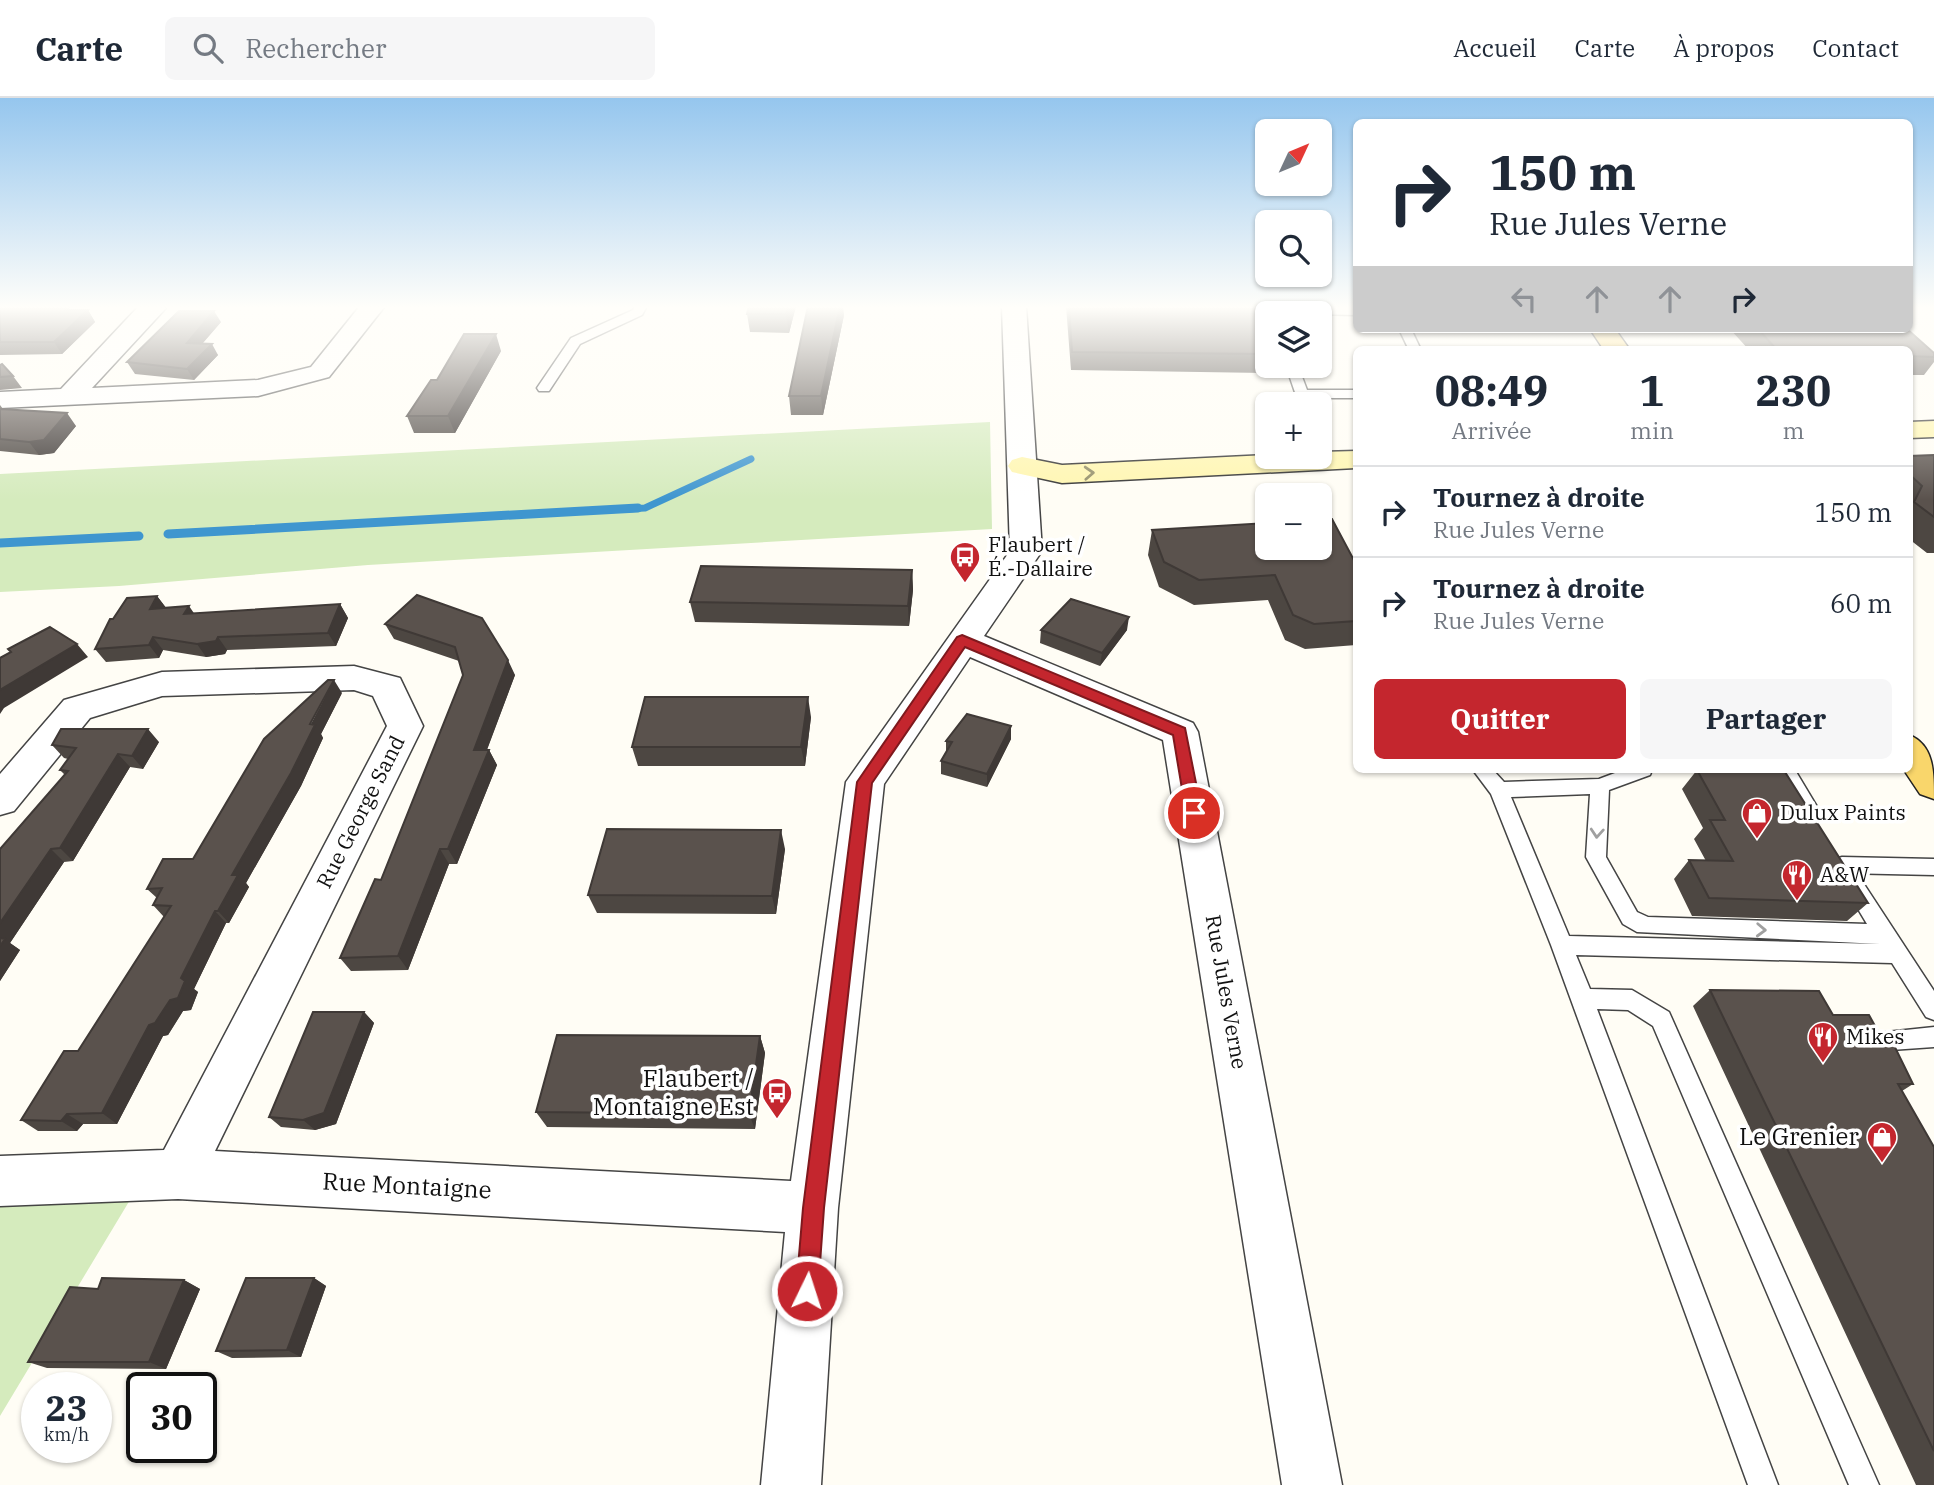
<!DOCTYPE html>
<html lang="fr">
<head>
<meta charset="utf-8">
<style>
  :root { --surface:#fff; --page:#f6f6f7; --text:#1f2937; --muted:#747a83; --line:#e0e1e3; --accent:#c4262e }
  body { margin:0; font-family:"IBM Plex Serif",serif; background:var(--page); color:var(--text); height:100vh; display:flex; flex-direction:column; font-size:26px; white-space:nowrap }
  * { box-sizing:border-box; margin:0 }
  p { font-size:23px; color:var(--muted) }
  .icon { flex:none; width:38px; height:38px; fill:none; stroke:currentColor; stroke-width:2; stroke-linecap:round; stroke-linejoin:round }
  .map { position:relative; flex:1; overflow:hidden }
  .side { position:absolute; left:1353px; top:248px; width:560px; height:427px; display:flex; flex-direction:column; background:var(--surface); border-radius:10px; box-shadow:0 2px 5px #0004 }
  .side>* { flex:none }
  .top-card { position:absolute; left:1353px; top:21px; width:560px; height:214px; border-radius:10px; box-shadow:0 2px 5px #0004; background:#fff; color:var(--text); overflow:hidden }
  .needle { width:46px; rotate:46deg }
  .fabs { position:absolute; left:1255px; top:21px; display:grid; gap:14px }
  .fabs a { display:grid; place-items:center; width:77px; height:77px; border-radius:10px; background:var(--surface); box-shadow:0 2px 5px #0004; font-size:35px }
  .speed { position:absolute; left:21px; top:1274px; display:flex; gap:14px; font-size:35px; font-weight:700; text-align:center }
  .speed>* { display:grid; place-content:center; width:91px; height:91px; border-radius:50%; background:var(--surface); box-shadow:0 2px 5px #0004; line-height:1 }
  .speed small { font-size:18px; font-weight:400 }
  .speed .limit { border:4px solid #111; border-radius:10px; background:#fff; color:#111 }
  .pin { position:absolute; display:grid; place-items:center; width:60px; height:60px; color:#fff; margin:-30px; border:4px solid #fff; border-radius:50%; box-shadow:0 2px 7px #0007 }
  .me { position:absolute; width:77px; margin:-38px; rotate:4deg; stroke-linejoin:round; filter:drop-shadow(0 0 5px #0008) }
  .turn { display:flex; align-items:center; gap:24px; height:147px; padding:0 21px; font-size:32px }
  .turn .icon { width:91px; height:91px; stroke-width:2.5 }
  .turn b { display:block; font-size:49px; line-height:60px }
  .lanes { display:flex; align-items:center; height:66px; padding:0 21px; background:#0003; justify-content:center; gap:35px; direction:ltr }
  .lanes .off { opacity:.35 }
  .eta { display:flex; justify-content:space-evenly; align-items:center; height:119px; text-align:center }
  .eta b { font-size:42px; font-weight:800; line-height:49px }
  .action { display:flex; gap:14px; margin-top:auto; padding:14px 21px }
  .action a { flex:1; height:80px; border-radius:10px; background:var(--accent); color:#fff; font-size:28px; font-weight:800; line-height:80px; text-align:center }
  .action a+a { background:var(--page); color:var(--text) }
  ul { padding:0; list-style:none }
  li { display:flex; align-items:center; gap:21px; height:91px; padding:0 21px; border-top:2px solid var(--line) }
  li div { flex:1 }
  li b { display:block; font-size:26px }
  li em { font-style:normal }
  header { display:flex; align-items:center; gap:42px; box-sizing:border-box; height:98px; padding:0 35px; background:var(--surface); border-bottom:2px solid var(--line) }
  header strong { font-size:33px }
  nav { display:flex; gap:38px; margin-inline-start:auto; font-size:24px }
  .search { width:490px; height:63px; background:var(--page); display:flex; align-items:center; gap:18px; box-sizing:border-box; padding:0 24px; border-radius:10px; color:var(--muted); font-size:26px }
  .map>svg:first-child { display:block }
</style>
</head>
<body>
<header>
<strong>Carte</strong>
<div class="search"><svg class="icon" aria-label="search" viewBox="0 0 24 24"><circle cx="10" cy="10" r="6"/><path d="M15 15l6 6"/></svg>Rechercher</div>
<nav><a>Accueil</a><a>Carte</a><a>À propos</a><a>Contact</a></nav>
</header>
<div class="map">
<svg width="1934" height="1387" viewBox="0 0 1934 1387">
  <rect width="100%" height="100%" fill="#fffdf5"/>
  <!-- green -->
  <path fill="#d5ebbd" d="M 990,324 L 992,431 L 368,467 L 119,488 L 0,494 L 0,376 Z
    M 145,1077 L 0,1318 L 0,1083 Z"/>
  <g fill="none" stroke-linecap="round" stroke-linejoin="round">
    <!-- stream-far1 -->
    <path stroke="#3f96cf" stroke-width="7" d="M 606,412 L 645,410 L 751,361"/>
    <!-- stream -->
    <path stroke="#3f96cf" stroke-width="9" d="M 168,436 L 638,410
      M 0,445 L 139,438"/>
    <!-- lane casing -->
    <g stroke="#444" stroke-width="3">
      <path id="lane" d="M 635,208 L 647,208 L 642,217 L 580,246 L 549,293 L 539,293 L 537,290 L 571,240 L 633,212 Z
        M 1274,208 L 1356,209 L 1356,217 L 1270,215 L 1270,209 Z
        M 1399,231 L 1411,231 L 1421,252 L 1409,252 Z
        M 1286,268 L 1298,268 L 1307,292 L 1356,292 L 1356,300 L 1310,300 L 1313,306 L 1299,306 Z
        M 1473,672 L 1493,672 L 1504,684 L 1599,681 L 1623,672 L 1652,672 L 1650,677 L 1609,692 L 1606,759 L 1637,814 L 1648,819 L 1867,826 L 1843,786 L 1846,780 L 1853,778 L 1860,780 L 1934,893 L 1934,922 L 1926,919 L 1892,865 L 1576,857 L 1590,891 L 1632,892 L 1669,914 L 1879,1387 L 1849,1387 L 1653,928 L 1628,912 L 1597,911 L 1778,1387 L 1748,1387 L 1551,847 L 1491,696 ZM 1590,696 L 1586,759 L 1623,826 L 1637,834 L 1880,846 L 1569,838 L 1511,699 Z
        M 1776,672 L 1795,672 L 1819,712 L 1816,717 L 1802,717 Z
        M 1842,759 L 1934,761 L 1934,777 L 1842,775 L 1835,773 L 1832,767 L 1835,761 Z
        M 1934,929 L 1934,949 L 1891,952 L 1894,959 L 1890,967 L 1882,970 L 1874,967 L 1867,949 L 1877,935 Z"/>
    </g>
    <!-- street casing -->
    <g stroke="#444" stroke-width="3">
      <path id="street" d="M 139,208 L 166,210 L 92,290 L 258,282 L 311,269 L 360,208 L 385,208 L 329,279 L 258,298 L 0,310 L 0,294 L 61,291 Z
        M 1002,208 L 1026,208 L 1042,453 L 984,538 L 1193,625 L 1198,634 L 1342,1387 L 1282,1387 L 1163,642 L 970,559 L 884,686 L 838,1110 L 821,1387 L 761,1387 L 785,1134 L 178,1101 L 0,1108 L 0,1058 L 164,1052 L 387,628 L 373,598 L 354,592 L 162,598 L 90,620 L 14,713 L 0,717 L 0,676 L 64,602 L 162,574 L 354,568 L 400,580 L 423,628 L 215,1053 L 791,1083 L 846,684 L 1010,453 Z"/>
    </g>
    <!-- secondary casing -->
    <g stroke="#333" stroke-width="3">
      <path id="secondary" d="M 1934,323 L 1934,339 L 1909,340 L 1909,324 Z
        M 1356,353 L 1356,370 L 1062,385 L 1012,374 L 1008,368 L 1012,362 L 1022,359 L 1062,367 L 1267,357 L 1320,359 L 1320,354 Z"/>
    </g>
    <!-- primary casing -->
    <g stroke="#222" stroke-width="3">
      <path id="primary" d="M 1590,231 L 1615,231 L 1630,252 L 1604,252 Z
        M 1909,637 C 1934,647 1934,674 1934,701 L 1920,696 L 1904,672 L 1909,672 Z"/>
    </g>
    <!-- lane -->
    <use href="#lane" fill="#fff" fill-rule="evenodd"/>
    <!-- street -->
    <use href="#street" fill="#fff" fill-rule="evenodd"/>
    <!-- secondary -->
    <use href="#secondary" fill="#fff6b0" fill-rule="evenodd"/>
    <!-- primary -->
    <use href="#primary" fill="#f9d66b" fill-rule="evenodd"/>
  </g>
  <!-- wall -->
  <path fill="#4d4742" d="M 749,208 L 796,208 L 789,235 L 750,234 L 747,216 Z
    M 1066,208 L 1255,208 L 1267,256 L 1267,266 L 1265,275 L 1071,272 Z
    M 0,209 L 88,212 L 95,224 L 62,256 L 0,257 Z
    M 844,217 L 823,317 L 791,317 L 789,298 Z
    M 221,224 L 203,245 L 218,257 L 194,282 L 135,276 L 127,264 Z
    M 1730,231 L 1907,231 L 1934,255 L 1934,264 L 1924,277 L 1909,277 L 1909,252 L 1749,252 Z
    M 501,253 L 455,335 L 414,335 L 407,318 L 437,282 Z
    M 0,267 L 13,278 L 22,290 L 0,292 Z
    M 0,307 L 3,311 L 76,328 L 54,355 L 39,357 L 0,353 Z
    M 1934,357 L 1934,455 L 1927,455 L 1909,441 L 1909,358 Z
    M 1152,432 L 1356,466 L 1356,547 L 1305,551 L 1285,542 L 1268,502 L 1194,507 L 1159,489 L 1148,457 Z
    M 912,472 L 913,492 L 909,528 L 695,524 L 690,504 Z
    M 417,497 L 515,577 L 487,652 L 489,652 L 497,667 L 457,766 L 449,766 L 408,872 L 351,873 L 340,860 L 381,782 L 463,577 L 459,563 L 394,541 L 385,526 Z
    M 157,498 L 166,510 L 194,516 L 340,506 L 348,520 L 336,548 L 227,552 L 225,556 L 206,559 L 163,552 L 159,560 L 106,564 L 95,551 L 113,521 Z
    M 1041,532 L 1127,532 L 1100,568 L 1040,545 Z
    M 342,595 L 321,636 L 323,640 L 301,688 L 246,785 L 249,789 L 229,825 L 226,825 L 194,891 L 198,894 L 191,912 L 183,913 L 168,937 L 163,938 L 117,1026 L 83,1026 L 77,1033 L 38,1033 L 21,1022 L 78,953 L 164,819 L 153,807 L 157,800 L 147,791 L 193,761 Z
    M 811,619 L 805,668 L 638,668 L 632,649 Z
    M 1011,628 L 1011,641 L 987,689 L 941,676 L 941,663 L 946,654 L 946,643 Z
    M 159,644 L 143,671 L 130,669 L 73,763 L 64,764 L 10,845 L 20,852 L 0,883 L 0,751 L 65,677 L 60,672 L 68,661 L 64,660 L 52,647 Z
    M 1697,672 L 1868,805 L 1847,823 L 1692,818 L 1674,781 L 1689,762 L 1706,763 L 1694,741 L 1703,730 L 1682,691 Z
    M 785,751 L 776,816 L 597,815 L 588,797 Z
    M 1710,892 L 1833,917 L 1880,937 L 1913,986 L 1902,993 L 1934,1049 L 1934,1387 L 1916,1387 L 1693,908 Z
    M 364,914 L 374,925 L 336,1026 L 315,1032 L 281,1029 L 269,1019 Z
    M 760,938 L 765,955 L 755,1031 L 547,1029 L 536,1014 Z
    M 314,1180 L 326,1188 L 301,1259 L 232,1260 L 216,1253 Z
    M 184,1182 L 200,1191 L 166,1271 L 47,1270 L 28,1264 L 98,1191 Z"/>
  <!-- shaded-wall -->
  <path fill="#3f3936" d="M 789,208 L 796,208 L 789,235 L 786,216 Z
    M 840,208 L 843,208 L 844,217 L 823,317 L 821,298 Z
    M 88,212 L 95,224 L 62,256 L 54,244 Z
    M 214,213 L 221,224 L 193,256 L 187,245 Z
    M 496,236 L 501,253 L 455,335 L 448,318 Z
    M 212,246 L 218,257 L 194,282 L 187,271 Z
    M 67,315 L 76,328 L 54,355 L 39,357 L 29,344 Z
    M 912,472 L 913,492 L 909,528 L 908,508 Z
    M 157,498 L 167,511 L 150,511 Z
    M 340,506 L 348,520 L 336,548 L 328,535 Z
    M 189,508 L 198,521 L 184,516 Z
    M 1129,519 L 1127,532 L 1100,568 L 1102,555 Z
    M 153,539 L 163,552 L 159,560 L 149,547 Z
    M 218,539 L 227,552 L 225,556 L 206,559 L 197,546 Z
    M 77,546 L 88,559 L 4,610 L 0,616 L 0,592 Z
    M 508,562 L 515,577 L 481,667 L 474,652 Z
    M 334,582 L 342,595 L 321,636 L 323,640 L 301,688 L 246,785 L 249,789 L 229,825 L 218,813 L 232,777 Z
    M 808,599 L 811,619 L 805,668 L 801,649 Z
    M 1011,628 L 1011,641 L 987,689 L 987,676 Z
    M 148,631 L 159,644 L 143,671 L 132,658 Z
    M 489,652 L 497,667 L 457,766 L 448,751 Z
    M 118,656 L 130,669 L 73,763 L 60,750 Z
    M 781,732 L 785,751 L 776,816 L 772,798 Z
    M 51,751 L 64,764 L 10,845 L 20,852 L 0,883 L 0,825 Z
    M 440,751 L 449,766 L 408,872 L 398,858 Z
    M 215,813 L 226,825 L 194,891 L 198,894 L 191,912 L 183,913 L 168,937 L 163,938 L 117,1026 L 102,1015 L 149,927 L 170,902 Z
    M 364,914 L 374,925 L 336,1026 L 315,1032 L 303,1022 Z
    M 760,938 L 765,955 L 755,1031 L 749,1016 Z
    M 67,1016 L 83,1026 L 77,1033 L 61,1023 Z
    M 314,1180 L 326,1188 L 301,1259 L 287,1252 Z
    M 184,1182 L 200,1191 L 166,1271 L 149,1264 Z"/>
  <!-- building -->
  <path fill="#5a524d" stroke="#3f3936" stroke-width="2" d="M 70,208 L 66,212 L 88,212 L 54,244 L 0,244 L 0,209 Z
    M 749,208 L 789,208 L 786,216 L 747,216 Z
    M 808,208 L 840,208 L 821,298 L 789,298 Z
    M 1069,208 L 1255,208 L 1267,249 L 1267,256 L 1072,254 Z
    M 179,213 L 214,213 L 187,245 L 212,246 L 187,271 L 127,264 Z
    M 1758,231 L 1907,231 L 1934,255 L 1934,259 L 1909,258 L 1909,252 L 1777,252 Z
    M 464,236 L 496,236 L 448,318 L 407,318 L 431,282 L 437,282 Z
    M 2,266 L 13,278 L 0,279 L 0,267 Z
    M 0,311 L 67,315 L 44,342 L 29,344 L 0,341 Z
    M 1934,357 L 1934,419 L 1914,404 L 1922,388 L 1909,376 L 1909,358 Z
    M 1320,421 L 1332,421 L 1356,466 L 1356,523 L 1314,526 L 1293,517 L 1275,477 L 1199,482 L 1164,464 L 1152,432 L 1267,425 L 1267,450 L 1320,450 Z
    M 701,468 L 912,472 L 908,508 L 690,504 Z
    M 417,497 L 482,520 L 508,562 L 474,652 L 489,652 L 448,751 L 440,751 L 398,858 L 340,860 L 375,781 L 381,782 L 463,577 L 455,549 L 385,526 Z
    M 157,498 L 150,511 L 189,508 L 184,516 L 340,506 L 328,535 L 218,539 L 216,543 L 197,546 L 153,539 L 149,547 L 95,551 L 110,521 L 113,521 L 127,500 Z
    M 1071,501 L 1129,519 L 1102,555 L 1041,532 Z
    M 50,529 L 77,546 L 0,592 L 0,560 L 11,554 L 8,551 Z
    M 328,582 L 334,582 L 310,626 L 315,627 L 291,675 L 232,777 L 238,777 L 218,813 L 215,813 L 181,880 L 185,883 L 178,900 L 170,902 L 155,925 L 149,927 L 102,1015 L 67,1016 L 61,1023 L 21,1022 L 64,953 L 78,953 L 171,808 L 153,807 L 162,790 L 147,791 L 163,761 L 193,761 L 264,641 Z
    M 645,599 L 808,599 L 801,649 L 632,649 Z
    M 967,616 L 1011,628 L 987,676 L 941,663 L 952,644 L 946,643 Z
    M 61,631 L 148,631 L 132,658 L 118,656 L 60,750 L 51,751 L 0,825 L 0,751 L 68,673 L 60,672 L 76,650 L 52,647 Z
    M 1697,672 L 1785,674 L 1868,805 L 1709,800 L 1689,762 L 1733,763 L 1710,722 L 1725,722 Z
    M 607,731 L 781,732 L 772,798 L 588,797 Z
    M 0,840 L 5,841 L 0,848 Z
    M 1710,892 L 1819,893 L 1833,917 L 1869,917 L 1880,937 L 1889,937 L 1913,986 L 1898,986 L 1934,1049 L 1934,1353 Z
    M 313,914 L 364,914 L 324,1015 L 303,1022 L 269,1019 Z
    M 557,937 L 760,938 L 749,1016 L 536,1014 Z
    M 102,1180 L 184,1182 L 149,1264 L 28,1264 L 70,1189 L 98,1191 Z
    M 246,1180 L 314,1180 L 287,1252 L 216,1253 Z"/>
  <!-- one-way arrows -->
  <defs><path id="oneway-chevron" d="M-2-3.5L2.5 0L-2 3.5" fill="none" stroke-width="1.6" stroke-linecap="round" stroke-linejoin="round" transform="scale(1.75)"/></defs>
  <use stroke="#948f68" href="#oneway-chevron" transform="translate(1089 375) rotate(-3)"/>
  <g stroke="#a0a0a0">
    <use href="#oneway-chevron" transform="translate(1597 735) rotate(94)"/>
    <use href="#oneway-chevron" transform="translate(1761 832) rotate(2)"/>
  </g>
  <!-- sky -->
  <linearGradient id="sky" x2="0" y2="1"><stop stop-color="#95c6ee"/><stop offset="0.52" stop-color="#fffefa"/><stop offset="1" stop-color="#fffefa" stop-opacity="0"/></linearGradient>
  <rect width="1934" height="402" fill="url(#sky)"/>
  <!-- route -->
  <path fill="#c4262e" stroke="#7f191e" stroke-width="2" d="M 962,537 L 1185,630 L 1202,715 L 1194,721 L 1186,715 L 1173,637 L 965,549 L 872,685 L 824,1110 L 818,1193 L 815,1201 L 807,1204 L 799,1201 L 796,1193 L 803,1110 L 857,684 L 957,539 Z"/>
  <!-- icons -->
  <defs>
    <g id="bus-pin" transform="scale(1.575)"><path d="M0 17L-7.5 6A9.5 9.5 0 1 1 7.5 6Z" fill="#c4262e" stroke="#fff"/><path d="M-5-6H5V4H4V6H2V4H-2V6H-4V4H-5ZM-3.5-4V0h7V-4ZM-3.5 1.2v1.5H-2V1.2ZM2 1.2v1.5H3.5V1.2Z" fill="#fff"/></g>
    <g id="shop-pin" transform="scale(1.575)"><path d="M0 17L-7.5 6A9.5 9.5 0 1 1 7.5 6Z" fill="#c4262e" stroke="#fff"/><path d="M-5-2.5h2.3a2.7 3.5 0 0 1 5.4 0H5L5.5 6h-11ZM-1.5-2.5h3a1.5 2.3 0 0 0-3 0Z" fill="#fff"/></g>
    <g id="restaurant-pin" transform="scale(1.575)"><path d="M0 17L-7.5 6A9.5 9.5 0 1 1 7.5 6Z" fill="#c4262e" stroke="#fff"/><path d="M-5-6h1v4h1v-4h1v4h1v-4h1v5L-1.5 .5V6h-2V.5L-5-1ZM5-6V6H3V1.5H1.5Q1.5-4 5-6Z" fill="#fff"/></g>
  </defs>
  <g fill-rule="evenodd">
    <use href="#bus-pin" x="965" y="459"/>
    <use href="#shop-pin" x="1757" y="715"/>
    <use href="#restaurant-pin" x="1797" y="777"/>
    <use href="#restaurant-pin" x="1823" y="939"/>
    <use href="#bus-pin" x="777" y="995"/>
    <use href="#shop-pin" x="1882" y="1039"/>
  </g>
  <g text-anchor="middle" stroke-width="7" stroke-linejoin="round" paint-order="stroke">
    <!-- poi labels -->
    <g font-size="21" fill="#111" stroke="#fff" text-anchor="start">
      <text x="988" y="454">Flaubert /<tspan x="988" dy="24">É.-Dallaire</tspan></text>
      <text x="1780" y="722">Dulux Paints</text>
      <text x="1820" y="784">A&amp;W</text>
      <text x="1846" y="946">Mikes</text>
    </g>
    <!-- street labels -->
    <g font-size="21" fill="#111" stroke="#fff">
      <text transform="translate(361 714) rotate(-63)" y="7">Rue George Sand</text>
      <text transform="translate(1226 894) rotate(80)" y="7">Rue Jules Verne</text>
    </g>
    <!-- near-poi labels -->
    <g font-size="24" fill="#111" stroke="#fff" text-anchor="end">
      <text x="754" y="989">Flaubert /<tspan x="754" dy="28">Montaigne Est</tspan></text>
      <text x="1859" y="1047">Le Grenier</text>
    </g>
    <!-- near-street labels -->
    <g font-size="24" fill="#111" stroke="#fff">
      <text transform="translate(407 1088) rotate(3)" y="8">Rue Montaigne</text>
    </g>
  </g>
</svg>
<div class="fabs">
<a><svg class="needle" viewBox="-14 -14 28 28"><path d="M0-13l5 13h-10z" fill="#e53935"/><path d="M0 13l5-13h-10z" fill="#747a83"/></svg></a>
<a><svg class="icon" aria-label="search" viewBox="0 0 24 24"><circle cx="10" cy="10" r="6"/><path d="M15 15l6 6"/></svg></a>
<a><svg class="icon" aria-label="layers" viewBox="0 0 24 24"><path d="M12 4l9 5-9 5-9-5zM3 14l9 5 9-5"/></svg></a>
<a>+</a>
<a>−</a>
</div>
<div class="speed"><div>23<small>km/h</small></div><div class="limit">30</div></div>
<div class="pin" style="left:1194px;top:715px;background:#d93025"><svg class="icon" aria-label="arrive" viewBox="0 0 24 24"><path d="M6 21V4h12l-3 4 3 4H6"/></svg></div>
<svg class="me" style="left:807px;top:1193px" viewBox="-20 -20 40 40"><circle r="17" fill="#c4262e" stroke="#fff" stroke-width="3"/><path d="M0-11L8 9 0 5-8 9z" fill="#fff"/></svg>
<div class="top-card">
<div class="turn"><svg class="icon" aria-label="right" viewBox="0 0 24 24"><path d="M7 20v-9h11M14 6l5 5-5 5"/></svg><div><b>150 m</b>Rue Jules Verne</div></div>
<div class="lanes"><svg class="icon off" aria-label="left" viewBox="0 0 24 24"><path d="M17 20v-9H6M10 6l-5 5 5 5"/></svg><svg class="icon off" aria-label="ahead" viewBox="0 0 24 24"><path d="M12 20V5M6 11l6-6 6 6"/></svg><svg class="icon off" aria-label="ahead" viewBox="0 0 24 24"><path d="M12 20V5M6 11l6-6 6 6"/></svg><svg class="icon" aria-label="right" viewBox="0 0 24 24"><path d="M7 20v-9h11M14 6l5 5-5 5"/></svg></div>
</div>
<section class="side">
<div class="eta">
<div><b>08:49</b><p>Arrivée</p></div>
<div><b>1</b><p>min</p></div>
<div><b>230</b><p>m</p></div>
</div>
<ul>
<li><svg class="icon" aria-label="right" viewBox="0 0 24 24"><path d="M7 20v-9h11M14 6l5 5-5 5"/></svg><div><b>Tournez à droite</b><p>Rue Jules Verne</p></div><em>150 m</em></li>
<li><svg class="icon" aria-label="right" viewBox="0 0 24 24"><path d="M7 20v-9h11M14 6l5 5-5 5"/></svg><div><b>Tournez à droite</b><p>Rue Jules Verne</p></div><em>60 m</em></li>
</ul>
<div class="action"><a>Quitter</a><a>Partager</a></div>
</section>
</div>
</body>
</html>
